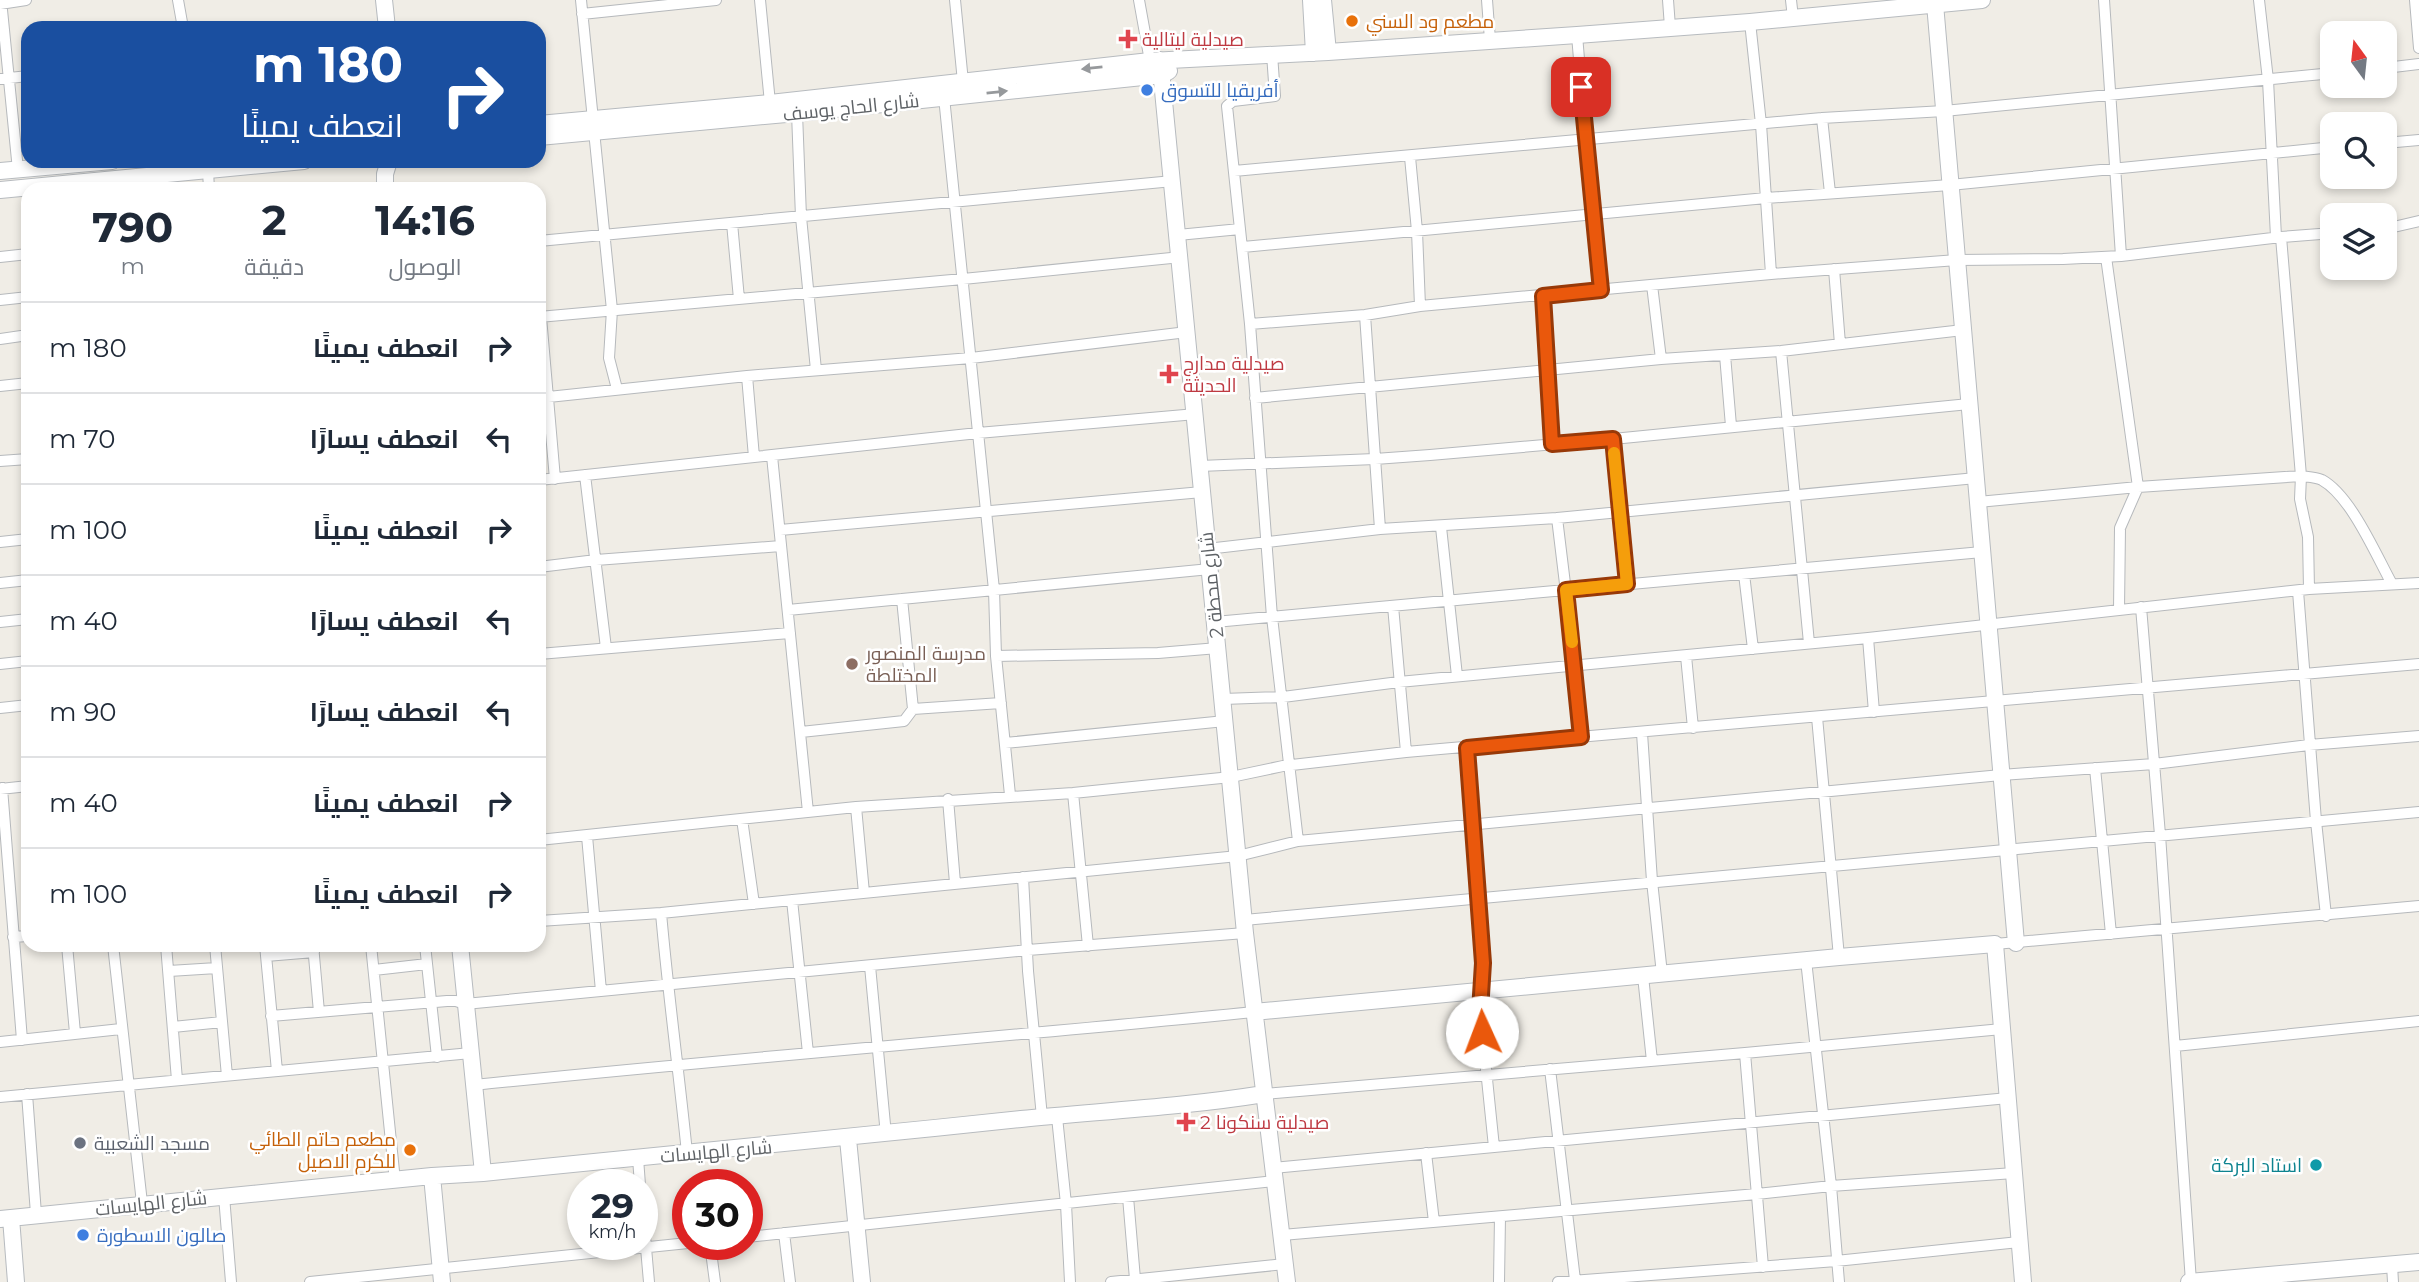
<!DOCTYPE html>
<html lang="ar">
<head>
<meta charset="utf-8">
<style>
  :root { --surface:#fff; --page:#f6f6f7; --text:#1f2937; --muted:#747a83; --line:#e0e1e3 }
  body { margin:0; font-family:Montserrat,Cairo,sans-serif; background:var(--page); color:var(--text); direction:rtl; height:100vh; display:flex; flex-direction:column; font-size:26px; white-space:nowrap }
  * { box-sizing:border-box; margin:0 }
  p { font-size:23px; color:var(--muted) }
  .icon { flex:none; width:38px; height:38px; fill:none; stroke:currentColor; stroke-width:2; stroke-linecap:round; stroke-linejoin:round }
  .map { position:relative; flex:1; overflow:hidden; direction:ltr }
  .panel { position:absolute; left:21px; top:182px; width:525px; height:770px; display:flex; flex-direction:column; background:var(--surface); border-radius:21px; box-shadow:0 4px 10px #0003; direction:rtl }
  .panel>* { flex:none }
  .top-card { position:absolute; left:21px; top:21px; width:525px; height:147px; border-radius:21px; box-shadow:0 4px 10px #0003; direction:rtl; background:#1a4fa0; color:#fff; overflow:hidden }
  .needle { width:46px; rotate:345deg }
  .fabs { position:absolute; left:2320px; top:21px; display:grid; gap:14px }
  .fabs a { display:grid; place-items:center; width:77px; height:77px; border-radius:14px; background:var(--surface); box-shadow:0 4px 10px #0003; font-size:35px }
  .speed { position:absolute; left:567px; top:1169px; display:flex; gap:14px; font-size:35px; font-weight:700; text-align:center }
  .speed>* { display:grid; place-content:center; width:91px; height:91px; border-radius:50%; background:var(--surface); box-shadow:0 4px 10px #0003; line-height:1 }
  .speed small { font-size:18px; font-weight:400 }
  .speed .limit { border:10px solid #d22; background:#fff; color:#111 }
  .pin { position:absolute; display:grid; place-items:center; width:60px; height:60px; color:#fff; margin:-30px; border-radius:14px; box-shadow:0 4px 10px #0006 }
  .me { position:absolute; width:77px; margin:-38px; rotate:358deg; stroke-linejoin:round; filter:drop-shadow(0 0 5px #0008) }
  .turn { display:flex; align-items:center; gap:24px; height:147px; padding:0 28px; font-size:32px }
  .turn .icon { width:91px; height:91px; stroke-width:2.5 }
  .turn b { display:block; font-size:49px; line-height:60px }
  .eta { display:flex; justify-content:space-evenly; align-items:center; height:119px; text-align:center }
  .eta b { font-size:42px; font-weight:700; line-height:49px }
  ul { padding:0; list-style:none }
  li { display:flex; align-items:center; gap:21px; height:91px; padding:0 28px; border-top:2px solid var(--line) }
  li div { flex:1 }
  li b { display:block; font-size:26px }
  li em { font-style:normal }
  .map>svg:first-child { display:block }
</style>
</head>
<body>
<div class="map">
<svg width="2419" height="1282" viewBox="0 0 2419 1282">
  <rect width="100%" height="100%" fill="#f0ede6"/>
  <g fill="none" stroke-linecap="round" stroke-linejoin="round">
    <!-- street casing -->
    <g stroke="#b6b9bc" stroke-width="12">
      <path id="street" d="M 1,0 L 18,170
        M 178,0 L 183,28
        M 581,0 L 593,120
        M 760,0 L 770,103
        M 955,0 L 963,82
        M 1139,0 L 1150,61
        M 1487,0 L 1490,40
        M 1668,0 L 1670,27
        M 1791,0 L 1793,18
        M 2104,0 L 2121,256
        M 2259,0 L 2268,80 L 2276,237
        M 2415,0 L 2419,48
        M 0,4 L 26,0
        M 582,14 L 716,0
        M 1750,22 L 1761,124 L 1771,274
        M 1577,35 L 1592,216 L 1601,291
        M 1272,54 L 1275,96 L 1233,101 L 1227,106 L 1250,324 L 1272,617 L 1298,841
        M 2385,68 L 2419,64
        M 0,79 L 28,76
        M 944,97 L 994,590 L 996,656 L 1010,795
        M 797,113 L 801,217 L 816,370
        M 1822,118 L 1830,193
        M 594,131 L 612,310 L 609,358 L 617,389
        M 2385,143 L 2419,140
        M 1410,157 L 1417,231 L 1420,306
        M 208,171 L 209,189
        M 1234,171 L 1822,118 L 1944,111 L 2333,73
        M 732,223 L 739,299
        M 2385,229 L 2419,221
        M 1178,235 L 1240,229
        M 2281,237 L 2301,476 L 2300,499 L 2308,537 L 2309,589
        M 539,241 L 1173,181
        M 1243,247 L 1766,198 L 1950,185 L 2333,147
        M 0,257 L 28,254
        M 2106,257 L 2138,487 L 2120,528 L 2119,609
        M 1834,269 L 1840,344
        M 1652,285 L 1661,359
        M 1543,296 L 1552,444
        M 0,300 L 28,297
        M 1365,315 L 1380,529
        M 539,317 L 963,279 L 1181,257
        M 541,317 L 555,479
        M 1250,324 L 1365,315 L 1420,306 L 1771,274 L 1957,260 L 2063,259 L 2121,256 L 2281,237 L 2333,233
        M 0,339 L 28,335
        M 1781,351 L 1809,643
        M 1725,355 L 1731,426
        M 747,376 L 754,457
        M 0,386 L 28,383
        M 539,398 L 747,376 L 971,358 L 1187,332
        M 1255,398 L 1661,359 L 1781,351 L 1963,330
        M 1613,439 L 1627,584
        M 772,456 L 808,812
        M 0,461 L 28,459
        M 1200,466 L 1375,459 L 1430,455 L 1613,439 L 1969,404
        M 585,475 L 606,648
        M 539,480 L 978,433 L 1196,414
        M 1978,502 L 2138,487 L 2301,476 C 2308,477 2315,477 2322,480 C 2351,496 2376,555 2392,584
        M 1557,518 L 1575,666 L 1581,737
        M 1441,527 L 1457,676
        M 780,530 L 1202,492
        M 0,542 L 28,539
        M 1207,549 L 1380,529 L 1557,518 L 1976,478
        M 539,567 L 596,560 L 781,546
        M 1744,574 L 1753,649
        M 0,583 L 28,580
        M 2298,591 L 2316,821 L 2326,916
        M 902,599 L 913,709
        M 1393,606 L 1406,752
        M 2141,607 L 2160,835 L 2191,1282
        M 788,610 L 1210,569
        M 0,622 L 28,619
        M 1215,622 L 1982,552
        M 1868,638 L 1874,712
        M 539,654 L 790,633
        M 996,656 L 1158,653 L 1218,648
        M 1686,656 L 1693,728
        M 0,664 L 28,661
        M 1223,699 L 1283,697 L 1399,682 L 1868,638 L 2309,589 L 2419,583
        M 0,708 L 28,705
        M 1817,717 L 1839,957
        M 801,732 L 904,721 L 913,709 L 1001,703
        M 1642,733 L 1652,881 L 1662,974
        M 1005,743 L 1225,721
        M 1467,748 L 1483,963 L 1480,1011 L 1494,1147
        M 2095,768 L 2111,934
        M 2,788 L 22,1040
        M 0,789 L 28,786
        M 1073,793 L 1088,946
        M 948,799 L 955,883
        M 856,807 L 864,893
        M 742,819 L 754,904
        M 587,836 L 601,991
        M 539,840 L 856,807 L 1073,793 L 1231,777 L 1283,766 L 1406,752 L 2419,664
        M 1023,877 L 1028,971 L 1042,1117
        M 792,900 L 808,1053
        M 661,913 C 668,993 679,1073 687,1153
        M 1244,920 L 2419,812
        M 539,921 L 661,913 L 1238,856 L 1298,841 L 2001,775 L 2154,764 L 2309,745 L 2419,736
        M 13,937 L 28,936
        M 1995,944 L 2419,906
        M 67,945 L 75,1033
        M 113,945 L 142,1203
        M 166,945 L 177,1080
        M 215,945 L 227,1076
        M 265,945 L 277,1071
        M 313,945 L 319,1012
        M 371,945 L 395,1181
        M 425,945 L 437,1057
        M 266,956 L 314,952
        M 1806,960 L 1831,1186 L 1839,1282
        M 870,966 L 886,1135
        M 374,970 L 427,964
        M 169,971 L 217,968
        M 1643,976 L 1652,1061
        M 271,1016 L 447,1001 L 456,1001 L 465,1004 L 1028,950 L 1245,933
        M 173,1027 L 222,1022
        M 0,1042 L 121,1029
        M 2175,1046 L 2419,1021
        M 1745,1053 L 1763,1267
        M 1550,1069 L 1575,1280
        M 474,1085 C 734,1058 994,1038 1254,1012
        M 27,1094 L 36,1214
        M 1264,1094 L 1745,1053 L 2002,1029
        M 0,1097 L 471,1053
        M 1057,1117 L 1066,1204 L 1070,1282
        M 1426,1153 L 1434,1222
        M 638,1158 L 640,1185
        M 1273,1168 L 2008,1098
        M 224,1196 L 231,1282
        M 1128,1197 L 1135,1279
        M 642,1202 L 649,1282
        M 784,1233 L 790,1282
        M 1282,1235 L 1757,1194 L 1831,1186 L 2014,1173
        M 747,1237 L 1275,1181
        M 710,1244 L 715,1282
        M 2392,1265 L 2393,1282
        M 310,1282 L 688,1243
        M 1111,1282 L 1285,1264
        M 1499,1282 L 1500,1217
        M 1558,1282 L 1836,1261 L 2019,1242"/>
    </g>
    <!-- secondary casing -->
    <g stroke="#b7bbbf" stroke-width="18">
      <path id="secondary" d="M 384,0 L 387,28
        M 1311,0 L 1314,53
        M 1323,0 L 1328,52
        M 1935,4 L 2016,943
        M 1160,60 L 1245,933 L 1287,1282
        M 539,124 L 770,103 L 1150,61 L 1328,52 L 1577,35 L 1750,22 L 1982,0
        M 539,137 L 797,113 L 1162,75 L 1169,71
        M 0,171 L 112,161
        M 385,189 L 385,174 L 389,161
        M 0,190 L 304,161
        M 460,945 L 483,1173
        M 1254,1012 L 1839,957 L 1995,944 L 2023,1282
        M 848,1139 L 862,1282
        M 432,1176 L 442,1282
        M 11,1218 L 16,1282
        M 0,1219 L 432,1176 L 483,1173 C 663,1155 842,1138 1021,1119 C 1102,1111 1183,1107 1264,1094
        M 2189,1282 L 2419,1262"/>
    </g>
    <!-- street -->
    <use href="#street" stroke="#fff" stroke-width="10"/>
    <!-- secondary -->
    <use href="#secondary" stroke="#fff" stroke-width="16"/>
  </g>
  <!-- one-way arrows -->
  <defs><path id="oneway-solid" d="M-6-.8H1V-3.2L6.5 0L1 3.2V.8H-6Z" transform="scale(1.75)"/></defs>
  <g fill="#96999c">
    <use href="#oneway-solid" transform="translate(1092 68) rotate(174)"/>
    <use href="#oneway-solid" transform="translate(997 92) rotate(-6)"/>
  </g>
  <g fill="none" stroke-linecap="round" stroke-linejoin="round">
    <!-- route casing -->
    <g stroke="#983908" stroke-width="18">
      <path id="route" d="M 1482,1032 L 1480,1011 L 1483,963 L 1467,748 L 1581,737 L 1566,590 L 1627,584 L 1613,439 L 1552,444 L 1543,296 L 1601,290 L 1581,87"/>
    </g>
    <!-- route -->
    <use href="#route" stroke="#ea580c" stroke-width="12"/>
    <!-- slow -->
    <path stroke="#f59e0b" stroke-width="12" d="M 1572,642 L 1566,590 L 1627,584 L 1614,453"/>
  </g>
  <!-- markers -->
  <g fill="#e8710a" stroke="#fff" stroke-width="2.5">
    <circle cx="1352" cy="21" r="7"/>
    <circle cx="410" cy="1150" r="7"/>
  </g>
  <g fill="#e0444e" stroke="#fff" stroke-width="2.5">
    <path d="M1124.5 28.5h7v7h7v7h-7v7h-7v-7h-7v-7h7z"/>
    <path d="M1165.5 363.5h7v7h7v7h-7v7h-7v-7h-7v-7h7z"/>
    <path d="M1182.5 1111.5h7v7h7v7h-7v7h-7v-7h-7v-7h7z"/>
  </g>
  <g fill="#3f7fe0" stroke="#fff" stroke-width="2.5">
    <circle cx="1147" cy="90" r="7"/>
    <circle cx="83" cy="1235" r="7"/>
  </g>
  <circle fill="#8d6e63" stroke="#fff" stroke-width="2.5" cx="852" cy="664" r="7"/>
  <circle fill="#6b7280" stroke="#fff" stroke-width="2.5" cx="80" cy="1143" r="7"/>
  <circle fill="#0f9aa8" stroke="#fff" stroke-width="2.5" cx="2316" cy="1165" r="7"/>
  <g text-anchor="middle" stroke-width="5" stroke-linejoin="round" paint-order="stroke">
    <!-- food labels -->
    <g font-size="19" fill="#c56008" stroke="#fff" text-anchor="start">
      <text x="1366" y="28">مطعم ود السني</text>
      <text x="396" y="1146" text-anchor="end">مطعم حاتم الطائي<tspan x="396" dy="22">للكرم الاصيل</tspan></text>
    </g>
    <!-- health labels -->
    <g font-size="19" fill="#be3a42" stroke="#fff" text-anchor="start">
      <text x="1142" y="46">صيدلية ليتالية</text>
      <text x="1183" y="370">صيدلية مدارج<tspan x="1183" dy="22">الحديثة</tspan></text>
      <text x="1200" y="1129">صيدلية سنكونا 2</text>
    </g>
    <!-- shop labels -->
    <g font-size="19" fill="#366cbe" stroke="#fff" text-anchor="start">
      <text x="1161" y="97">أفريقيا للتسوق</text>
      <text x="97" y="1242">صالون الاسطورة</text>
    </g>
    <!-- street labels -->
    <g font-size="19" fill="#5e6266" stroke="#fff">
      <text transform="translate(851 107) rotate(-6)" y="7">شارع الحاج يوسف</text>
      <text transform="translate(1211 585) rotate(-96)" y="7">شارع محطة 2</text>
      <text transform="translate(716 1151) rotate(-5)" y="7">شارع الهايسات</text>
      <text transform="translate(151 1203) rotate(-6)" y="7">شارع الهايسات</text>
    </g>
    <!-- education labels -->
    <g font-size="19" fill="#785e54" stroke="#fff" text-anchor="start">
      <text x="866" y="660">مدرسة المنصور<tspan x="866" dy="22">المختلطة</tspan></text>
    </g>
    <!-- worship labels -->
    <g font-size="19" fill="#5b616d" stroke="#fff" text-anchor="start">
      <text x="94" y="1150">مسجد الشعبية</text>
    </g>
    <!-- culture labels -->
    <g font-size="19" fill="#0d838f" stroke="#fff" text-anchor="end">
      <text x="2302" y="1172">استاد البركة</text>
    </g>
  </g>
</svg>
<div class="fabs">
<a><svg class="needle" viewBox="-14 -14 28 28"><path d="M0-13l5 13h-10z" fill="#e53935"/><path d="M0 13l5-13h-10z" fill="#747a83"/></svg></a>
<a><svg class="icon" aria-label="search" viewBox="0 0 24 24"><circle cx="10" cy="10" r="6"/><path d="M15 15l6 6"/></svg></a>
<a><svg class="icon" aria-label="layers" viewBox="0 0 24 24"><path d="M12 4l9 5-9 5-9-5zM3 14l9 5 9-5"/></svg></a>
</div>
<div class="speed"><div>29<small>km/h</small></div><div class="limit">30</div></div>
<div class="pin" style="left:1581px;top:87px;background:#d93025"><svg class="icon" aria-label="arrive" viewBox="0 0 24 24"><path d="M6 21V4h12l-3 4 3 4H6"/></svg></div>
<svg class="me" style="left:1482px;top:1032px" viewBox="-20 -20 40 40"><circle r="19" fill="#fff"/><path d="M0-13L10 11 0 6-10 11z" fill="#ea580c"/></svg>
<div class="top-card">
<div class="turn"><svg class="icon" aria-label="right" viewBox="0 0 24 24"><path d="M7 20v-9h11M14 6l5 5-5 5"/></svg><div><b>180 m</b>انعطف يمينًا</div></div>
</div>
<section class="panel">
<div class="eta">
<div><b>14:16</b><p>الوصول</p></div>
<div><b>2</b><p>دقيقة</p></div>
<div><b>790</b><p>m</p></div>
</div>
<ul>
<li><svg class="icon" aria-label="right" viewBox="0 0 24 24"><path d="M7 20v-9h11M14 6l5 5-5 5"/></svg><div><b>انعطف يمينًا</b></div><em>180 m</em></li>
<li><svg class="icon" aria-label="left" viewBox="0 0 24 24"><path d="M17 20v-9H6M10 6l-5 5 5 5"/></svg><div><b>انعطف يسارًا</b></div><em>70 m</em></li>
<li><svg class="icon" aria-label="right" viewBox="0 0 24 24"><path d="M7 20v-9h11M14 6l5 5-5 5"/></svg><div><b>انعطف يمينًا</b></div><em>100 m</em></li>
<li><svg class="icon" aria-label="left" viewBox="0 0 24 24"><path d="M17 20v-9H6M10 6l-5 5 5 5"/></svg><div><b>انعطف يسارًا</b></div><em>40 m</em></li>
<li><svg class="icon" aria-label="left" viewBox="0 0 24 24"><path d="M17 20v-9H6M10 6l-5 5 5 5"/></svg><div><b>انعطف يسارًا</b></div><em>90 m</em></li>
<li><svg class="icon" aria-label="right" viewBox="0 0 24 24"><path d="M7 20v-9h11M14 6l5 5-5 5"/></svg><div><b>انعطف يمينًا</b></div><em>40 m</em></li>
<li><svg class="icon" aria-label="right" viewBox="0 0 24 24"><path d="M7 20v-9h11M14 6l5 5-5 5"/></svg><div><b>انعطف يمينًا</b></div><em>100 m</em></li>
</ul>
</section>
</div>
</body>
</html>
